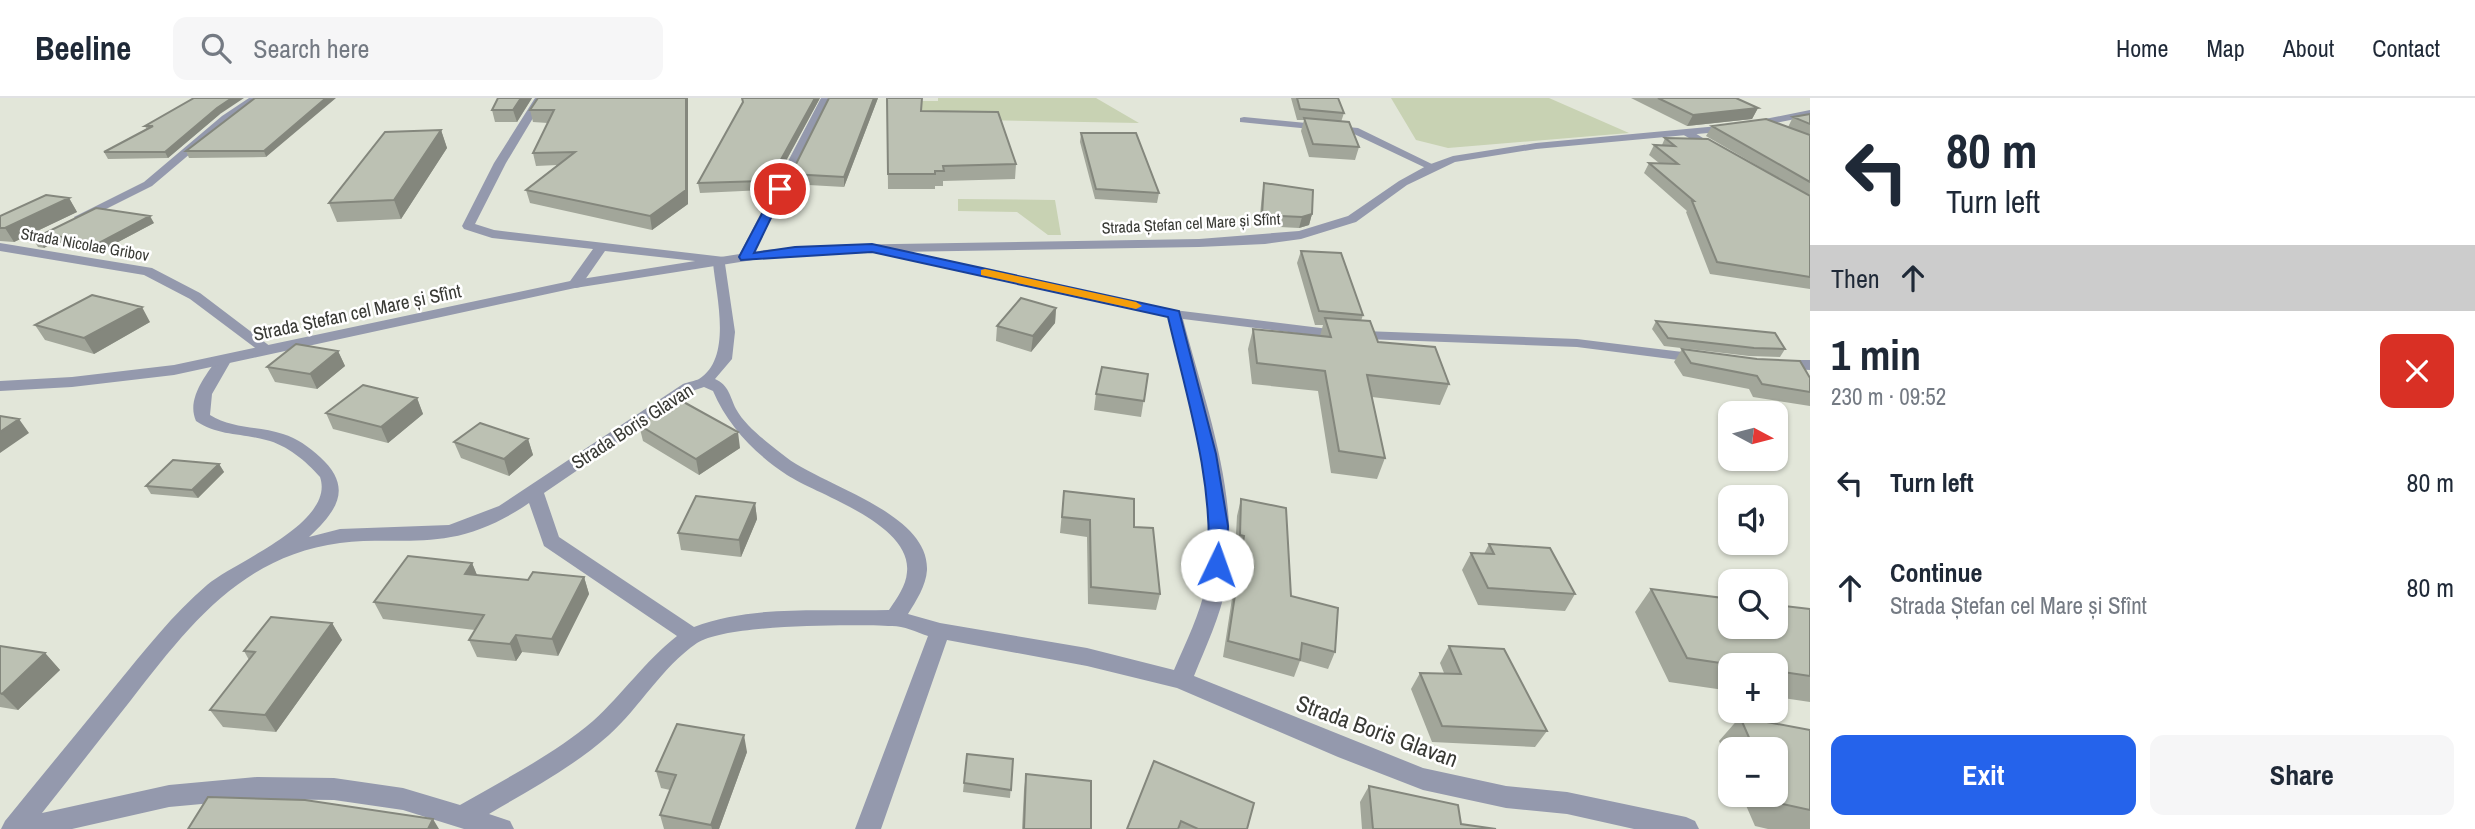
<!DOCTYPE html>
<html lang="en">
<head>
<meta charset="utf-8">
<style>
  :root { --surface:#fff; --page:#f6f6f7; --text:#1f2937; --muted:#747a83; --line:#e0e1e3; --accent:#2563eb }
  body { margin:0; font-family:"Archivo Narrow",sans-serif; background:var(--page); color:var(--text); height:100vh; display:flex; flex-direction:column; font-size:26px; white-space:nowrap }
  * { box-sizing:border-box; margin:0 }
  p { font-size:23px; color:var(--muted) }
  .icon { flex:none; width:38px; height:38px; fill:none; stroke:currentColor; stroke-width:2; stroke-linecap:round; stroke-linejoin:round }
  .map { position:relative; flex:1; overflow:hidden }
  .panel { display:flex; flex-direction:column; background:var(--surface); width:665px }
  .panel>* { flex:none }
  .top-card { background:#fff; color:var(--text); overflow:hidden }
  .needle { width:46px; rotate:97deg }
  .buttons { position:absolute; left:1718px; top:303px; display:grid; gap:14px }
  .buttons a { display:grid; place-items:center; width:70px; height:70px; border-radius:14px; background:var(--surface); box-shadow:0 2px 5px #0004; font-size:35px }
  .pin { position:absolute; display:grid; place-items:center; width:60px; height:60px; color:#fff; margin:-30px; border:4px solid #fff; border-radius:50%; box-shadow:0 2px 7px #0007 }
  .me { position:absolute; width:77px; margin:-38px; rotate:3deg; stroke-linejoin:round; filter:drop-shadow(0 0 5px #0008) }
  .turn { display:flex; align-items:center; gap:24px; height:147px; padding:0 21px; font-size:32px }
  .turn .icon { width:91px; height:91px; stroke-width:2.5 }
  .turn b { display:block; font-size:49px; line-height:60px }
  .then { display:flex; align-items:center; height:66px; padding:0 21px; background:#0003; gap:14px; font-size:26px }
  .round { display:grid; place-items:center; flex:none; width:74px; height:74px; border-radius:14px; background:var(--page) }
  .summary { display:flex; align-items:center; justify-content:space-between; height:119px; padding:0 21px }
  h1 { font-size:42px; font-weight:700; line-height:52px }
  .cta { display:flex; gap:14px; margin-top:auto; padding:14px 21px }
  .cta a { flex:1; height:80px; border-radius:14px; background:var(--accent); color:#fff; font-size:28px; font-weight:700; line-height:80px; text-align:center }
  .cta a+a { background:var(--page); color:var(--text) }
  ul { padding:0; list-style:none }
  li { display:flex; align-items:center; gap:21px; height:105px; padding:0 21px }
  li div { flex:1 }
  li b { display:block; font-size:26px }
  li em { font-style:normal }
  header { display:flex; align-items:center; gap:42px; box-sizing:border-box; height:98px; padding:0 35px; background:var(--surface); border-bottom:2px solid var(--line) }
  header strong { font-size:33px }
  nav { display:flex; gap:38px; margin-inline-start:auto; font-size:24px }
  .search { width:490px; height:63px; background:var(--page); display:flex; align-items:center; gap:18px; box-sizing:border-box; padding:0 24px; border-radius:14px; color:var(--muted); font-size:26px }
  main { display:flex; flex:1; min-height:0 }
  .map>svg:first-child { display:block }
</style>
</head>
<body>
<header>
<strong>Beeline</strong>
<div class="search"><svg class="icon" aria-label="search" viewBox="0 0 24 24"><circle cx="10" cy="10" r="6"/><path d="M15 15l6 6"/></svg>Search here</div>
<nav><a>Home</a><a>Map</a><a>About</a><a>Contact</a></nav>
</header>
<main>
<div class="map">
<svg width="1810" height="731" viewBox="0 0 1810 731">
  <rect width="100%" height="100%" fill="#e2e6d9"/>
  <!-- green -->
  <path fill="#c8d2b3" d="M 938,0 L 1096,0 L 1139,25 L 916,21 L 919,3 L 938,3 Z
    M 1391,0 L 1549,0 L 1629,35 L 1448,50 L 1416,42 Z
    M 958,101 L 1055,102 L 1061,137 L 1048,137 L 1017,114 L 958,113 Z"/>
  <g fill="none" stroke-linecap="round" stroke-linejoin="round">
    <!-- minor -->
    <path fill="#9499ad" fill-rule="evenodd" d="M 249,0 L 261,0 L 230,22 L 152,88 L 84,122 L 76,122 L 74,119 L 144,84 L 222,18 Z
      M 535,0 L 545,0 L 506,65 L 475,126 L 494,132 L 724,159 L 735,234 L 732,261 L 715,281 C 729,287 730,299 736,311 C 746,329 766,343 782,356 C 818,387 929,413 927,472 C 926,488 916,503 908,516 L 940,525 L 1087,550 L 1174,572 C 1186,544 1200,516 1206,487 C 1222,397 1189,305 1168,219 L 872,154 L 866,150 L 867,147 L 1174,212 L 1337,232 L 1577,241 L 1707,257 L 1710,260 L 1702,265 L 1577,249 L 1337,240 L 1183,221 C 1205,306 1241,399 1226,488 C 1220,519 1206,548 1194,578 L 1423,670 L 1506,688 L 1567,694 L 1686,719 L 1695,723 L 1699,731 L 1634,731 L 1567,716 L 1506,710 L 1423,692 L 1338,659 L 1177,590 L 1087,568 L 947,542 L 881,731 L 855,731 L 928,538 C 916,534 904,528 892,528 C 853,526 726,526 697,545 C 661,570 641,608 609,637 C 573,669 531,691 489,716 L 510,723 L 514,731 L 464,731 L 403,712 L 334,702 L 257,701 L 169,709 L 72,731 L 1,731 L 5,723 C 42,677 80,632 117,586 C 145,552 173,516 207,487 C 234,464 336,425 320,379 C 306,363 287,347 266,342 C 241,335 218,338 196,323 C 186,301 206,277 218,260 L 228,260 L 231,263 L 212,296 L 210,317 C 232,331 259,328 283,336 C 297,340 309,349 320,359 C 353,389 338,412 309,439 L 340,431 L 449,427 L 499,408 L 683,286 C 688,284 695,283 699,281 C 733,260 716,197 713,165 L 605,153 L 580,189 L 575,190 L 568,186 L 593,151 L 492,140 L 464,131 L 462,128 L 494,65 ZM 704,289 L 713,293 C 728,328 754,355 787,377 C 818,397 912,426 907,474 C 906,488 897,500 889,512 C 826,514 754,506 694,529 L 559,439 L 544,395 L 695,292 ZM 529,405 L 544,448 L 677,538 C 644,564 623,596 593,623 C 553,657 505,681 460,707 L 403,690 L 334,680 L 257,679 L 169,687 L 42,715 C 72,677 101,640 131,602 C 188,529 241,458 340,445 C 377,440 415,446 451,439 C 477,435 508,420 529,405 Z
      M 821,0 L 831,0 L 752,159 L 745,163 L 740,162 L 738,159 Z
      M 1244,19 L 1358,30 L 1438,69 L 1428,71 L 1352,35 L 1240,24 L 1240,20 Z
      M 1682,32 L 1690,32 L 1724,53 L 1715,55 L 1682,36 Z
      M 0,145 L 152,170 L 200,195 L 275,252 L 272,255 L 262,255 L 190,201 L 144,177 L 0,153 Z
      M 1779,262 L 1810,262 L 1810,272 L 1774,270 L 1771,267 Z"/>
    <!-- tertiary -->
    <path fill="#9499ad" fill-rule="evenodd" d="M 1810,12 L 1810,18 L 1740,32 L 1536,51 L 1455,64 L 1407,87 L 1356,124 L 1301,141 L 1265,146 L 1199,149 L 834,155 L 765,160 L 575,190 L 174,277 L 72,289 L 0,293 L 0,283 L 72,279 L 174,267 L 575,182 L 765,152 L 834,147 L 1199,141 L 1299,133 L 1348,118 L 1399,83 L 1428,67 L 1453,58 L 1536,45 L 1740,26 Z"/>
  </g>
  <!-- wall -->
  <path fill="#a2a69a" d="M 255,0 L 266,59 L 189,60 L 186,53 Z
    M 498,0 L 532,0 L 517,24 L 495,24 L 492,12 Z
    M 538,0 L 688,0 L 688,106 L 652,132 L 530,105 L 526,92 L 557,67 L 536,68 L 533,55 L 548,25 L 533,24 L 530,12 Z
    M 742,0 L 820,0 L 774,85 L 765,84 L 764,92 L 700,95 L 698,85 L 743,4 Z
    M 829,0 L 878,0 L 844,89 L 791,86 L 791,76 Z
    M 887,0 L 922,13 L 1016,66 L 1015,81 L 943,83 L 943,88 L 935,88 L 935,91 L 888,91 Z
    M 1291,0 L 1338,0 L 1344,15 L 1341,24 L 1359,49 L 1355,62 L 1309,59 L 1301,33 L 1304,22 L 1297,22 Z
    M 1631,0 L 1736,0 L 1758,10 L 1752,21 L 1687,28 Z
    M 220,16 L 168,60 L 108,61 L 104,54 L 147,32 L 145,28 Z
    M 1810,16 L 1810,98 L 1706,38 L 1712,28 L 1788,29 L 1793,19 Z
    M 441,32 L 447,50 L 401,121 L 337,124 L 329,105 Z
    M 1081,35 L 1159,95 L 1157,105 L 1095,101 L 1080,44 Z
    M 1665,40 L 1810,98 L 1810,191 L 1710,176 L 1686,114 L 1687,113 L 1644,75 L 1649,65 L 1659,65 L 1649,57 L 1654,47 L 1662,47 Z
    M 1264,85 L 1312,116 L 1309,127 L 1299,130 L 1259,128 L 1262,96 Z
    M 69,100 L 77,114 L 14,144 L 0,143 L 0,118 Z
    M 96,110 L 154,125 L 103,152 L 54,144 L 44,150 L 38,149 L 33,141 Z
    M 1301,153 L 1363,217 L 1361,223 L 1378,244 L 1449,286 L 1440,307 L 1372,299 L 1385,360 L 1377,381 L 1331,375 L 1318,293 L 1252,286 L 1248,251 L 1253,231 L 1320,238 L 1323,227 L 1315,227 L 1297,165 Z
    M 1056,210 L 1055,225 L 1031,254 L 996,243 L 997,228 Z
    M 1656,223 L 1785,251 L 1780,259 L 1749,258 L 1664,248 L 1652,231 Z
    M 150,224 L 94,256 L 45,242 L 35,227 Z
    M 1682,251 L 1810,280 L 1810,308 L 1753,299 L 1749,291 L 1683,278 L 1674,264 Z
    M 338,253 L 345,268 L 317,291 L 275,284 L 267,269 Z
    M 1148,276 L 1141,319 L 1094,312 L 1096,296 Z
    M 417,300 L 423,316 L 388,345 L 333,331 L 326,315 Z
    M 639,327 L 740,350 L 699,377 L 643,343 Z
    M 528,341 L 533,357 L 509,378 L 461,360 L 454,344 Z
    M 219,366 L 224,374 L 198,400 L 151,396 L 146,388 Z
    M 1064,393 L 1134,429 L 1160,496 L 1156,512 L 1088,506 L 1087,439 L 1060,435 Z
    M 1241,401 L 1291,498 L 1335,554 L 1328,571 L 1300,563 L 1294,579 L 1223,559 L 1239,455 L 1235,454 L 1237,418 Z
    M 755,405 L 757,421 L 741,459 L 681,452 L 678,435 Z
    M 1489,446 L 1575,496 L 1565,513 L 1478,507 L 1462,472 L 1471,455 L 1484,456 Z
    M 472,465 L 477,477 L 528,482 L 584,479 L 589,496 L 558,558 L 522,554 L 516,563 L 477,559 L 469,542 L 475,532 L 383,521 L 374,504 Z
    M 1651,491 L 1810,511 L 1810,604 L 1776,599 L 1776,567 L 1731,567 L 1731,593 L 1669,584 L 1635,514 Z
    M 332,525 L 342,542 L 276,634 L 223,629 L 210,612 L 249,562 L 244,553 Z
    M 0,548 L 45,555 L 60,572 L 18,612 L 0,609 Z
    M 1449,548 L 1547,633 L 1535,649 L 1432,644 L 1411,591 L 1420,575 L 1444,575 L 1440,565 Z
    M 1740,619 L 1810,632 L 1810,731 L 1768,731 L 1755,728 L 1741,696 L 1776,696 L 1776,651 L 1731,651 L 1731,671 L 1719,643 Z
    M 747,654 L 719,731 L 664,731 L 660,717 L 670,692 L 661,690 L 656,673 Z
    M 967,656 L 1013,661 L 1010,700 L 963,694 Z
    M 1154,663 L 1247,731 L 1127,731 Z
    M 1026,676 L 1091,731 L 1022,731 L 1024,692 Z
    M 1369,688 L 1461,726 L 1496,731 L 1362,731 L 1360,704 Z"/>
  <!-- shaded-wall -->
  <path fill="#84877d" d="M 232,0 L 244,0 L 220,16 L 168,60 L 165,54 L 217,10 Z
    M 326,0 L 336,0 L 266,59 L 264,53 Z
    M 521,0 L 532,0 L 517,24 L 513,12 Z
    M 686,0 L 688,0 L 688,106 L 652,132 L 650,118 Z
    M 815,0 L 820,0 L 774,85 L 773,76 Z
    M 874,0 L 878,0 L 844,89 L 844,79 Z
    M 1758,10 L 1752,21 L 1687,28 L 1693,17 Z
    M 441,32 L 447,50 L 401,121 L 394,102 Z
    M 69,100 L 77,114 L 14,144 L 5,130 Z
    M 1312,116 L 1309,127 L 1299,130 L 1302,119 Z
    M 150,118 L 154,125 L 103,152 L 99,145 Z
    M 50,137 L 54,144 L 44,150 L 40,142 Z
    M 142,209 L 150,224 L 94,256 L 84,240 Z
    M 1056,210 L 1055,225 L 1031,254 L 1033,238 Z
    M 338,253 L 345,268 L 317,291 L 310,276 Z
    M 417,300 L 423,316 L 388,345 L 381,329 Z
    M 19,321 L 29,335 L 0,355 L 0,334 Z
    M 738,334 L 740,350 L 699,377 L 696,361 Z
    M 528,341 L 533,357 L 509,378 L 504,361 Z
    M 219,366 L 224,374 L 198,400 L 192,392 Z
    M 755,405 L 757,421 L 741,459 L 739,442 Z
    M 472,465 L 479,482 L 465,476 Z
    M 584,479 L 589,496 L 558,558 L 552,541 Z
    M 332,525 L 342,542 L 276,634 L 265,617 Z
    M 516,537 L 522,554 L 516,563 L 510,546 Z
    M 45,555 L 60,572 L 18,612 L 2,596 Z
    M 744,637 L 747,654 L 719,731 L 712,731 L 711,727 Z
    M 433,721 L 439,731 L 428,731 Z"/>
  <!-- building -->
  <path fill="#bcc1b3" stroke="#84877d" stroke-width="2" d="M 194,0 L 232,0 L 217,10 L 165,54 L 104,54 L 153,28 L 145,28 Z
    M 255,0 L 326,0 L 264,53 L 186,53 Z
    M 498,0 L 521,0 L 513,12 L 492,12 Z
    M 538,0 L 686,0 L 686,92 L 650,118 L 526,92 L 575,54 L 533,55 L 554,12 L 530,12 Z
    M 742,0 L 815,0 L 773,76 L 764,75 L 763,83 L 698,85 L 743,4 Z
    M 829,0 L 874,0 L 844,79 L 791,76 Z
    M 887,0 L 922,0 L 921,13 L 998,14 L 1016,66 L 943,68 L 944,73 L 935,73 L 935,76 L 888,76 Z
    M 1297,0 L 1338,0 L 1344,15 L 1300,11 Z
    M 1658,0 L 1736,0 L 1758,10 L 1693,17 Z
    M 1810,16 L 1810,26 L 1793,19 Z
    M 1304,20 L 1349,24 L 1359,49 L 1313,46 Z
    M 1766,21 L 1810,37 L 1810,84 L 1712,28 Z
    M 441,32 L 394,102 L 329,105 L 385,34 Z
    M 1081,35 L 1136,35 L 1159,95 L 1096,91 Z
    M 1665,40 L 1708,41 L 1810,98 L 1810,179 L 1717,164 L 1692,103 L 1694,103 L 1649,65 L 1678,66 L 1654,47 L 1675,48 Z
    M 1264,85 L 1313,92 L 1312,116 L 1302,119 L 1262,117 Z
    M 46,97 L 69,100 L 5,130 L 0,130 L 0,118 Z
    M 96,110 L 150,118 L 99,145 L 50,137 L 40,142 L 33,141 Z
    M 1301,153 L 1341,155 L 1363,217 L 1319,213 Z
    M 92,197 L 142,209 L 84,240 L 35,227 Z
    M 1021,200 L 1056,210 L 1033,238 L 997,228 Z
    M 1325,220 L 1370,223 L 1378,244 L 1435,249 L 1449,286 L 1367,277 L 1385,360 L 1339,353 L 1325,273 L 1257,265 L 1253,231 L 1331,239 Z
    M 1656,223 L 1775,235 L 1785,251 L 1754,250 L 1668,240 Z
    M 296,246 L 338,253 L 310,276 L 267,269 Z
    M 1682,251 L 1757,261 L 1800,263 L 1810,280 L 1810,294 L 1762,286 L 1757,278 L 1691,265 Z
    M 1102,269 L 1148,276 L 1144,303 L 1096,296 Z
    M 363,287 L 417,300 L 381,329 L 326,315 Z
    M 680,302 L 738,334 L 696,361 L 639,327 Z
    M 0,318 L 19,321 L 0,334 Z
    M 480,325 L 528,341 L 504,361 L 454,344 Z
    M 173,362 L 219,366 L 192,392 L 146,388 Z
    M 1064,393 L 1134,401 L 1134,429 L 1153,430 L 1160,496 L 1091,489 L 1090,422 L 1062,419 Z
    M 696,398 L 755,405 L 739,442 L 678,435 Z
    M 1241,401 L 1286,410 L 1291,498 L 1338,510 L 1335,554 L 1302,545 L 1300,562 L 1228,543 L 1244,438 L 1240,437 Z
    M 1489,446 L 1550,450 L 1575,496 L 1488,490 L 1471,455 L 1494,456 Z
    M 408,458 L 472,465 L 465,476 L 528,482 L 533,474 L 584,479 L 552,541 L 516,537 L 510,546 L 469,542 L 484,517 L 374,504 Z
    M 1651,491 L 1731,501 L 1731,528 L 1776,528 L 1776,507 L 1810,511 L 1810,578 L 1776,573 L 1776,567 L 1734,567 L 1687,560 Z
    M 271,519 L 332,525 L 265,617 L 210,612 L 255,554 L 244,553 Z
    M 0,548 L 45,555 L 2,596 L 0,595 Z
    M 1449,548 L 1504,551 L 1547,633 L 1442,628 L 1420,575 L 1461,576 Z
    M 1740,619 L 1810,632 L 1810,712 L 1778,705 L 1774,696 L 1776,696 L 1776,651 L 1754,651 Z
    M 677,626 L 744,637 L 711,727 L 660,717 L 676,677 L 656,673 Z
    M 967,656 L 1013,661 L 1011,692 L 964,685 Z
    M 1154,663 L 1254,705 L 1247,731 L 1198,731 L 1181,723 L 1178,731 L 1127,731 Z
    M 1026,676 L 1091,683 L 1091,731 L 1024,731 Z
    M 1369,688 L 1458,707 L 1461,726 L 1496,731 L 1373,731 Z
    M 208,699 L 305,702 L 433,721 L 428,731 L 188,731 Z"/>
  <!-- route -->
  <path fill="#2563eb" stroke="#184099" stroke-width="2" d="M 780,88 L 785,91 L 754,155 L 795,149 L 872,146 L 1179,213 L 1216,356 L 1228,428 L 1226,467 L 1224,471 L 1211,471 L 1208,467 C 1214,383 1187,300 1168,219 L 872,154 L 741,162 L 739,159 L 775,91 Z"/>
  <!-- slow -->
  <path fill="#f59e0b" d="M 985,171 L 1136,204 L 1142,208 L 1136,211 L 981,177 L 981,172 Z"/>
  <g text-anchor="middle" stroke-width="5" stroke-linejoin="round" paint-order="stroke">
    <!-- far-street labels -->
    <g font-size="16" fill="#393a35" stroke="#fff">
      <text transform="translate(1191 125) rotate(-3)" y="6">Strada Ștefan cel Mare și Sfînt</text>
      <text transform="translate(85 146) rotate(10)" y="6">Strada Nicolae Gribov</text>
    </g>
    <!-- street labels -->
    <g font-size="19" fill="#393a35" stroke="#fff">
      <text transform="translate(357 214) rotate(-12)" y="7">Strada Ștefan cel Mare și Sfînt</text>
      <text transform="translate(632 328) rotate(-33)" y="7">Strada Boris Glavan</text>
    </g>
    <!-- near-street labels -->
    <g font-size="23" fill="#393a35" stroke="#fff">
      <text transform="translate(1377 633) rotate(20)" y="8">Strada Boris Glavan</text>
    </g>
  </g>
</svg>
<div class="buttons">
<a><svg class="needle" viewBox="-14 -14 28 28"><path d="M0-13l5 13h-10z" fill="#e53935"/><path d="M0 13l5-13h-10z" fill="#747a83"/></svg></a>
<a><svg class="icon" aria-label="sound" viewBox="0 0 24 24"><path d="M4 9h4l5-4v14l-5-4H4zM17 9q2 3 0 6"/></svg></a>
<a><svg class="icon" aria-label="search" viewBox="0 0 24 24"><circle cx="10" cy="10" r="6"/><path d="M15 15l6 6"/></svg></a>
<a>+</a>
<a>−</a>
</div>
<div class="pin" style="left:780px;top:91px;background:#d93025"><svg class="icon" aria-label="arrive" viewBox="0 0 24 24"><path d="M6 21V4h12l-3 4 3 4H6"/></svg></div>
<svg class="me" style="left:1217px;top:467px" viewBox="-20 -20 40 40"><circle r="19" fill="#fff"/><path d="M0-13L10 11 0 6-10 11z" fill="#2563eb"/></svg>
</div>
<section class="panel">
<div class="top-card">
<div class="turn"><svg class="icon" aria-label="left" viewBox="0 0 24 24"><path d="M17 20v-9H6M10 6l-5 5 5 5"/></svg><div><b>80 m</b>Turn left</div></div>
<div class="then">Then<svg class="icon" aria-label="ahead" viewBox="0 0 24 24"><path d="M12 20V5M6 11l6-6 6 6"/></svg></div>
</div>
<div class="summary"><div><h1>1 min</h1><p>230 m · 09:52</p></div><a class="round" style="background:#d93025;color:#fff"><svg class="icon" aria-label="close" viewBox="0 0 24 24"><path d="M6 6l12 12M18 6L6 18"/></svg></a></div>
<ul>
<li><svg class="icon" aria-label="left" viewBox="0 0 24 24"><path d="M17 20v-9H6M10 6l-5 5 5 5"/></svg><div><b>Turn left</b></div><em>80 m</em></li>
<li><svg class="icon" aria-label="ahead" viewBox="0 0 24 24"><path d="M12 20V5M6 11l6-6 6 6"/></svg><div><b>Continue</b><p>Strada Ștefan cel Mare și Sfînt</p></div><em>80 m</em></li>
</ul>
<div class="cta"><a>Exit</a><a>Share</a></div>
</section>
</main>
</body>
</html>
